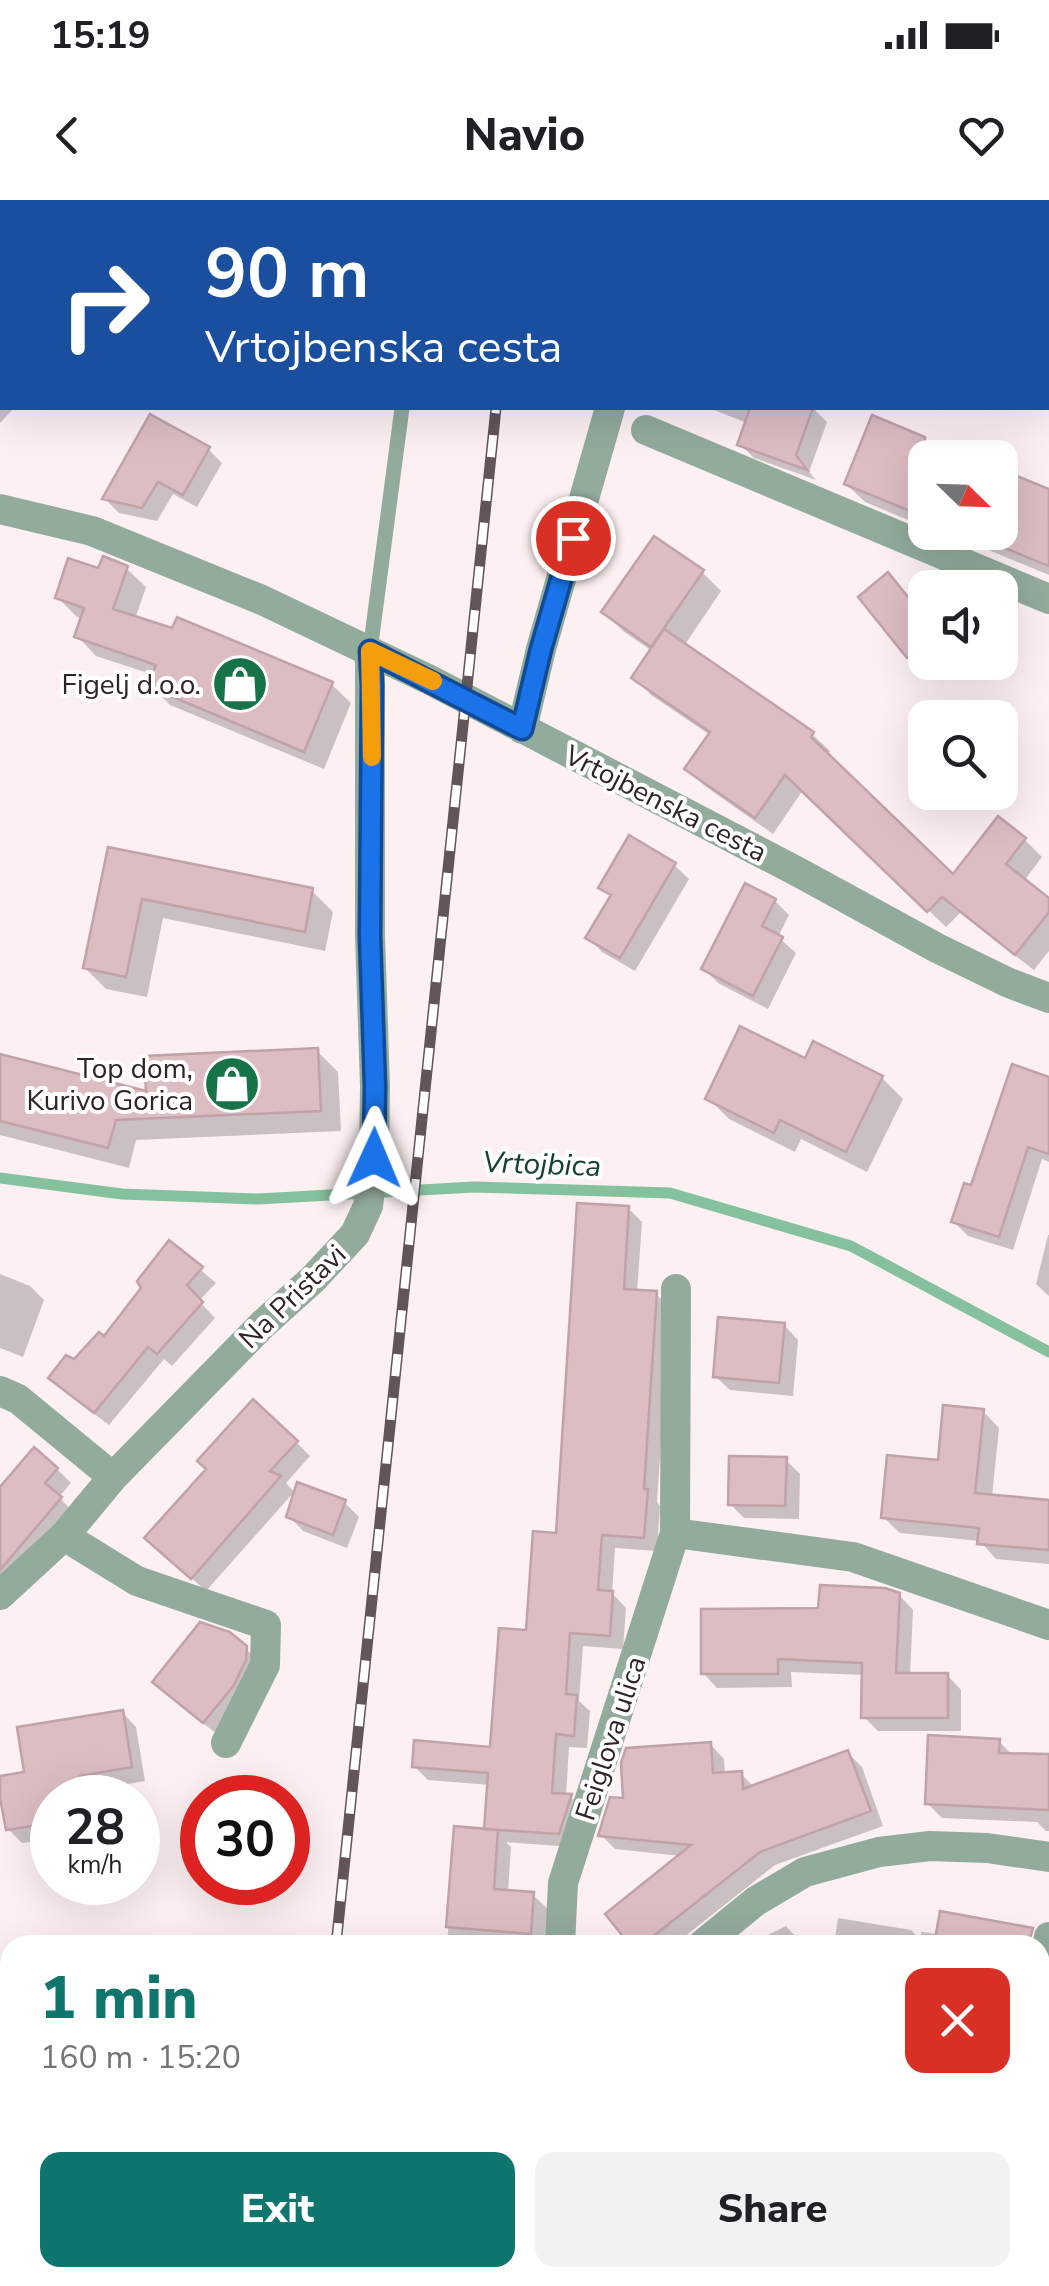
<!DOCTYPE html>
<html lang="en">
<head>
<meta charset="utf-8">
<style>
  :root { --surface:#fff; --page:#f2f2f2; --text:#202124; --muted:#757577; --accent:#0f766e }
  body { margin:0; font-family:"Nunito Sans",sans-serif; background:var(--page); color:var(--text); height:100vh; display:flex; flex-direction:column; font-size:38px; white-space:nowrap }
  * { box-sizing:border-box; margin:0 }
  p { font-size:32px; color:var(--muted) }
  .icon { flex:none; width:55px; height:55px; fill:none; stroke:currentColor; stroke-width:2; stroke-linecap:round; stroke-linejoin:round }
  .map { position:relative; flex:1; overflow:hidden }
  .drawer { position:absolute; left:0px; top:1735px; width:1050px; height:352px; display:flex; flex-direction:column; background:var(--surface); border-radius:30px 30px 0 0; box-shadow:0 10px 40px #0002 }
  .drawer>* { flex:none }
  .guide { position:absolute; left:0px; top:0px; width:1050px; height:210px; box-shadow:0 10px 40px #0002; background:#1a4fa0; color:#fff; overflow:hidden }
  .needle { width:65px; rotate:113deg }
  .tools { position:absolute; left:908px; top:240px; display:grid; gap:20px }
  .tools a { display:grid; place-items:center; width:110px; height:110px; border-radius:20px; background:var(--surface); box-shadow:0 10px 40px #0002; font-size:50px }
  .speed { position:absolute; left:30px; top:1575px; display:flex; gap:20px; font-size:50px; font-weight:700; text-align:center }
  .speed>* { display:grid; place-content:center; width:130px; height:130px; border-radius:50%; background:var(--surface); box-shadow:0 10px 40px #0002; line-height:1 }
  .speed small { font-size:25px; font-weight:400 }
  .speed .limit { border:15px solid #d22; background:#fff; color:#111 }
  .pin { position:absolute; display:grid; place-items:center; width:85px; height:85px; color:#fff; margin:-42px; border:5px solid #fff; border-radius:50%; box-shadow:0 2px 10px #0007 }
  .me { position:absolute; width:110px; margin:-55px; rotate:1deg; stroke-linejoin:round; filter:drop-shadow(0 0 8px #0008) }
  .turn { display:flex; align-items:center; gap:35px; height:210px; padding:0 40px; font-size:45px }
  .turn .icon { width:130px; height:130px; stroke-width:2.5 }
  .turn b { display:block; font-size:70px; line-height:85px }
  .round { display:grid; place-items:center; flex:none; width:105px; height:105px; border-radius:20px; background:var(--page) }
  .head { display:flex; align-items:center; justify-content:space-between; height:170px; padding:0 40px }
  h1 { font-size:60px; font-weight:800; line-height:75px; color:var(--accent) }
  .button { display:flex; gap:20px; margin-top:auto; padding:20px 40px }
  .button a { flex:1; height:115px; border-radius:20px; background:var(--accent); color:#fff; font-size:40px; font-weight:800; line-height:115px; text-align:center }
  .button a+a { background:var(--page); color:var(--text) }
  .status { display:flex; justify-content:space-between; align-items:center; height:70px; padding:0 50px; background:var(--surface); direction:ltr }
  .status svg { height:28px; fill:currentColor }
  header { display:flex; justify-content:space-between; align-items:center; height:130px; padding:0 40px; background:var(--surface); font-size:45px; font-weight:800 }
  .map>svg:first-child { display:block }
</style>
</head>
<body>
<div class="status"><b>15:19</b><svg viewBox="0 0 49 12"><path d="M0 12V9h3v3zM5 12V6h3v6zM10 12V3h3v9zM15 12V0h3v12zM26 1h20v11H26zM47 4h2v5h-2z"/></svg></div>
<header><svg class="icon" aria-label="back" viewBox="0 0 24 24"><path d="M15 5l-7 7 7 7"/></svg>Navio<svg class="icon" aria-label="heart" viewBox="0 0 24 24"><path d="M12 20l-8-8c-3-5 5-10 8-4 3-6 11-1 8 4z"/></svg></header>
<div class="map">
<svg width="1049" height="2086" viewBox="0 0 1049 2086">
  <rect width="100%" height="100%" fill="#fdf0f2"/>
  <!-- shadow -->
  <path fill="#0003" d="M 0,0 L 296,0 L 293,2 L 2,2 L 2,8 Z
    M 974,0 L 1049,0 L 1049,30 L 1048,2 L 980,2 Z
    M 1048,112 L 1049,113 L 1049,179 L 1048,178 Z
    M 0,115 L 2,117 L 2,208 L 14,208 L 0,223 Z
    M 709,208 L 813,208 L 827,222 L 809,272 L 816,280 L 754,258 L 740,244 L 747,223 Z
    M 873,219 L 967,258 L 925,258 L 925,327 L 865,302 L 846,284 Z
    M 208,249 L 222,263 L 197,307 L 173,294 L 157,321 L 119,313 L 105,299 Z
    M 1000,271 L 1049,291 L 1049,375 L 950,334 L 949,336 L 939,332 L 1000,332 Z
    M 654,339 L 702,372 L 721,391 L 684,446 L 812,534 L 830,551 L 827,556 L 954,678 L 999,620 L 1025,640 L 1042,657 L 1024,681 L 1049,701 L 1049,751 L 1034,770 L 960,713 L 946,727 L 803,590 L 773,634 L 705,586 L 687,569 L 710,535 L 651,495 L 634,477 L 652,451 L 623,431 L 604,412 Z
    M 126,368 L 146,387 L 135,419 L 331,484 L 351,503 L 324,569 L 170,505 L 150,485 L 154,475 L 96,456 L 77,436 L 83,419 L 77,417 L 57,397 L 100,371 Z
    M 888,376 L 910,399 L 925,392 L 925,462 L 933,462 L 923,470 L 909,456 Z
    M 109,650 L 312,691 L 333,712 L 325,751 L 163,718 L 147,797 L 106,789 L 85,768 Z
    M 674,665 L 689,679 L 635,771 L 602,752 L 588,737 L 612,698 L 601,687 Z
    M 775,701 L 789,715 L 778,737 L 796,753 L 768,809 L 718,783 L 704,769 Z
    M 814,845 L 882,878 L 903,899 L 867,972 L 801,939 L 795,952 L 729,919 L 708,898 L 806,861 Z
    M 317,851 L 338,872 L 341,931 L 136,940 L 129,968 L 0,935 L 0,857 L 148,894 Z
    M 1049,879 L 1049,962 L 1042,959 L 1013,1050 L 968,1036 L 954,1022 L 973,988 Z
    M 628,1008 L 642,1022 L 637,1093 L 656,1094 L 670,1108 L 657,1302 L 660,1306 L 657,1351 L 615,1348 L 612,1393 L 626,1408 L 623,1449 L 583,1446 L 579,1501 L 590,1511 L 587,1548 L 569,1547 L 566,1596 L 571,1597 L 584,1610 L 572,1647 L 506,1642 L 511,1647 L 508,1693 L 533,1695 L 548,1709 L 545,1745 L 447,1745 L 456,1629 L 491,1632 L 490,1585 L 428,1580 L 414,1566 L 492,1549 L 559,1335 Z
    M 1048,1035 L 1049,1035 L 1049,1096 L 1036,1084 Z
    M 170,1044 L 216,1083 L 199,1101 L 215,1118 L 172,1166 L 164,1159 L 109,1225 L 65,1192 L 51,1178 L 104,1140 L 144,1088 Z
    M 0,1074 L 30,1086 L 44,1100 L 23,1157 L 0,1148 Z
    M 784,1125 L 798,1140 L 793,1196 L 730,1190 L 715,1176 Z
    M 983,1211 L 999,1228 L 992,1297 L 1049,1302 L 1049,1364 L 996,1359 L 980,1341 L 900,1333 L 883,1317 L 940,1263 Z
    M 296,1242 L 310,1256 L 286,1283 L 294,1292 L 206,1391 L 162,1352 Z
    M 786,1260 L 800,1274 L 799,1319 L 744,1318 L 730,1304 Z
    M 57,1269 L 71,1283 L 59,1297 L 74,1313 L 0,1398 L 0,1291 Z
    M 345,1303 L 359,1317 L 347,1348 L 303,1331 L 289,1316 Z
    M 899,1395 L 913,1410 L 910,1476 L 947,1475 L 961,1490 L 961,1531 L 878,1531 L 864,1517 L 864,1475 L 791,1472 L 792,1487 L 717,1488 L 703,1473 Z
    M 245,1448 L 260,1463 L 218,1535 L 169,1496 Z
    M 122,1512 L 136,1527 L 145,1581 L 93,1590 L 94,1598 L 52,1598 L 51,1661 L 37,1647 L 36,1641 L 22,1643 L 8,1629 L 27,1574 Z
    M 999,1541 L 1013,1556 L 1049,1557 L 1049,1631 L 1046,1631 L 1037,1622 L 942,1618 L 927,1603 Z
    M 710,1544 L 724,1559 L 725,1575 L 741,1574 L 754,1587 L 848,1553 L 862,1567 L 883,1626 L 775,1665 L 674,1745 L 633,1745 L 681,1656 L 615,1649 L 601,1635 L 626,1600 Z
    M 231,1579 L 251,1598 L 214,1598 Z
    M 202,1611 L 202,1641 L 188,1627 Z
    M 838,1718 L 911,1730 L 920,1739 L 921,1732 L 1026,1745 L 834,1745 Z
    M 786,1726 L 803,1745 L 748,1745 Z
    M 10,1758 L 10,1871 L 0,1876 L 0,1764 Z
    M 1049,1996 L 1049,2019 L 1044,2014 Z
    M 4,2035 L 10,2042 L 10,2078 L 35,2078 L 40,2086 L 0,2086 L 0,2037 Z
    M 516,2078 L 596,2078 L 595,2086 L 515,2086 Z
    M 863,2078 L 939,2078 L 937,2086 L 860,2086 Z"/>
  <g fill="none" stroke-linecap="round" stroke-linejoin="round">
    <!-- stream -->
    <path stroke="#86c19d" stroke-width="11" d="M 0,978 L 122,994 L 258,999 L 474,987 L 670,993 L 851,1046 L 1049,1152"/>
  </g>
  <!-- building -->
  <path fill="#dcbdc2" stroke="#c0a2a7" stroke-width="2.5" d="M 750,208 L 813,208 L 796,255 L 807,270 L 737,245 Z
    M 150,214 L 210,247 L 183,295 L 158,282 L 142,308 L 102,299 Z
    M 872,215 L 925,237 L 925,317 L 844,284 Z
    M 1000,269 L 1049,289 L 1049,366 L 1000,346 Z
    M 654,336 L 704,370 L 651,447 L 601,412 Z
    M 103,356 L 128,366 L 113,409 L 172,428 L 177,417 L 333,482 L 304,552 L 147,486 L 156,465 L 74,437 L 84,408 L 55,398 L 68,358 L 98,368 Z
    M 888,372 L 908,397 L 925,384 L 925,443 L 907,458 L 858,397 Z
    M 664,429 L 814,532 L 811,537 L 953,674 L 998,616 L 1026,638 L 1006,664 L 1049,698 L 1049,712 L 1015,755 L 942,697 L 927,712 L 785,575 L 755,618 L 684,569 L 710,532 L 631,478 Z
    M 629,635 L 676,663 L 620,758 L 585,738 L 611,695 L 598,688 Z
    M 108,647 L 313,688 L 305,732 L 142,699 L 126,777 L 83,768 Z
    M 745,683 L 776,699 L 762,726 L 783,737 L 753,796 L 701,769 Z
    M 740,826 L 805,858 L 813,841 L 883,876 L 846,952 L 780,920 L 774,933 L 705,899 Z
    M 318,848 L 321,911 L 116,920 L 108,948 L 0,921 L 0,854 L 146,891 L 144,856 Z
    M 1012,864 L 1049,877 L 1049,954 L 1028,947 L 999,1037 L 951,1022 L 964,983 L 971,985 Z
    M 577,1003 L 629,1006 L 624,1089 L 657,1091 L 644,1289 L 648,1289 L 644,1338 L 602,1335 L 598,1390 L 613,1391 L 610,1436 L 570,1433 L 566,1494 L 577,1495 L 574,1536 L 556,1534 L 552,1593 L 572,1594 L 559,1634 L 484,1629 L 488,1573 L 412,1567 L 414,1540 L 490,1547 L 499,1428 L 526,1430 L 533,1331 L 556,1333 Z
    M 169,1040 L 203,1067 L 187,1085 L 203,1102 L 157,1154 L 148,1147 L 94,1213 L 48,1178 L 66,1155 L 74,1159 L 99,1132 L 104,1136 L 141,1088 L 137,1081 Z
    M 718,1117 L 785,1123 L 779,1183 L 713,1177 Z
    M 253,1199 L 298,1241 L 270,1271 L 281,1276 L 191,1379 L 144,1338 L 206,1269 L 197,1261 Z
    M 943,1205 L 984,1209 L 975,1293 L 1049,1300 L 1049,1350 L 977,1344 L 979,1328 L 881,1318 L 887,1255 L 938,1260 Z
    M 34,1247 L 58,1268 L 45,1283 L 62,1297 L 0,1370 L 0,1287 Z
    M 729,1256 L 787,1257 L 785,1306 L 728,1305 Z
    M 297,1282 L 346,1300 L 333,1335 L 286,1317 Z
    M 820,1385 L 885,1388 L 900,1393 L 896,1473 L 948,1473 L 948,1518 L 861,1518 L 862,1463 L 778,1459 L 778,1474 L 701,1474 L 701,1409 L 818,1408 Z
    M 200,1422 L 230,1432 L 247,1446 L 246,1460 L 234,1485 L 203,1523 L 152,1482 Z
    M 123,1510 L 132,1567 L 80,1576 L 83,1598 L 52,1598 L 52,1623 L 6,1630 L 0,1598 L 0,1576 L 24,1572 L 17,1527 Z
    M 928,1535 L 1000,1539 L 999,1553 L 1049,1554 L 1049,1610 L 925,1604 Z
    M 711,1542 L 713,1573 L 742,1571 L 743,1589 L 848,1550 L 871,1611 L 760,1652 L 642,1745 L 630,1745 L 605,1714 L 691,1645 L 598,1636 L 610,1597 L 623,1598 L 621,1563 L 626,1548 Z
    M 454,1626 L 498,1630 L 494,1689 L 534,1692 L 531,1734 L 446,1727 Z
    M 940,1711 L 1033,1728 L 1028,1745 L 934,1745 Z"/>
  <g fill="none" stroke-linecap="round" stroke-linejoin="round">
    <!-- lane -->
    <path stroke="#92ab9b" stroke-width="15" d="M 424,2 L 424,0
      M 370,451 L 402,208"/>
    <!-- street -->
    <path stroke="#92ab9b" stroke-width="30" d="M 878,0 L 884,2
      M 665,2 L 665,0
      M 1048,68 L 1049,68
      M 646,230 L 1049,399
      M 0,309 L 92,331 L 262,400 L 430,480 L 800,673 L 937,748 L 1009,783 L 1049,798
      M 522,529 L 541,449 L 610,208
      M 0,1191 L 18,1199 L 113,1277
      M 675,1333 L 853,1357 L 1049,1425
      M 64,1336 L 137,1381 L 266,1425 L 265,1465 L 226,1543
      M 0,1395 L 64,1336 L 113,1277 L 263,1124 L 313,1079 L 355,1034 L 368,1006 L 374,958 L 375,886 L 370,736 L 370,451
      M 560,1745 L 563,1683 L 675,1333 L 676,1089
      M 702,1745 L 756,1701 L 805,1672 L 879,1652 L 930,1646 L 987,1648 L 1049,1657
      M 1040,1777 L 1049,1737
      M 0,1916 L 10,1910
      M 327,2086 L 339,2078
      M 438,2086 L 442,2078
      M 617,2086 L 618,2078
      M 972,2086 L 974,2078"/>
    <!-- rail casing -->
    <g stroke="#615557" stroke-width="11">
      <path id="rail" d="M 518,2 L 518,0
        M 336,1745 L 496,208
        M 301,2086 L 302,2078"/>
    </g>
    <!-- rail -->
    <use href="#rail" stroke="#fff" stroke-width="8" stroke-dasharray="22" stroke-linecap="butt"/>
  </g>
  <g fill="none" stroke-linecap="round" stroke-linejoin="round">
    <!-- route casing -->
    <g stroke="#114b97" stroke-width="25">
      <path id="route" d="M 374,958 L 375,886 L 370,736 L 372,485 L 370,451 L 522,529 L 541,449 L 573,338"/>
    </g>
    <!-- route -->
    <use href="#route" stroke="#1a73e8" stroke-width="18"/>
    <!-- slow -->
    <path stroke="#f59e0b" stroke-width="18" d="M 372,557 L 370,451 L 433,481"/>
  </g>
  <!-- icons -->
  <defs>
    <g id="shop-disc" transform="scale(2.875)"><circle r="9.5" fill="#167247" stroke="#fff"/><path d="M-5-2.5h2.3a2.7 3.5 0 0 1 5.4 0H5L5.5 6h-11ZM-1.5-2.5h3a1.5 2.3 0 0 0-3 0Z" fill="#fff"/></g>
  </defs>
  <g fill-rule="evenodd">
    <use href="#shop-disc" x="240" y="484"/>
    <use href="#shop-disc" x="232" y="884"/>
  </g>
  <g text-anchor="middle" stroke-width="8" stroke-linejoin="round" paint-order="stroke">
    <!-- poi labels -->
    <g font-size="28" fill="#2f2426" stroke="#fff" text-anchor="end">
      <text x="201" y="494">Figelj d.o.o.</text>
      <text x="193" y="878">Top dom,<tspan x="193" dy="32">Kurivo Gorica</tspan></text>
    </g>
    <!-- street labels -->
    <g font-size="28" fill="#2f2426" stroke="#fff">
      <text transform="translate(666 603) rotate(27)" y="10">Vrtojbenska cesta</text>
      <text transform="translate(292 1096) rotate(-44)" y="10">Na Pristavi</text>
      <text transform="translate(610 1538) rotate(-72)" y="10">Feiglova ulica</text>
    </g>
    <!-- water labels -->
    <g font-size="30" font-style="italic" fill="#15432b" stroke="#fff">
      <text transform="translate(542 964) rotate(2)" y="10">Vrtojbica</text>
    </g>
  </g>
</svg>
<div class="tools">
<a><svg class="needle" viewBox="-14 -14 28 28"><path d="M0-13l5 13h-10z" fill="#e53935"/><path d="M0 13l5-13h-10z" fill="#757577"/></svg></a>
<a><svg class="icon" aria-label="sound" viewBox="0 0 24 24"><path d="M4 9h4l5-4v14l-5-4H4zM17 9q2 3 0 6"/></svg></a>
<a><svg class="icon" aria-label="search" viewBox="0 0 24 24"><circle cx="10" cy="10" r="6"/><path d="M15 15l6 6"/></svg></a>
</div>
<div class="speed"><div>28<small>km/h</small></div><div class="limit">30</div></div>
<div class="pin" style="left:573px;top:338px;background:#d93025"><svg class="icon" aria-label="arrive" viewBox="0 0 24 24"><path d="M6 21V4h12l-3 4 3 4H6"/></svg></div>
<svg class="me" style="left:374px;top:958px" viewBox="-20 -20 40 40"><path d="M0-17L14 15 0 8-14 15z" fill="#1a73e8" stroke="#fff" stroke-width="4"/></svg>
<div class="guide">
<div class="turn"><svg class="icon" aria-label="right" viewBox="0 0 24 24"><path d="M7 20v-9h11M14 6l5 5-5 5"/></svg><div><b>90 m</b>Vrtojbenska cesta</div></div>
</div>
<section class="drawer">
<div class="head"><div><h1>1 min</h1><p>160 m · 15:20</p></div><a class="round" style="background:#d93025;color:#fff"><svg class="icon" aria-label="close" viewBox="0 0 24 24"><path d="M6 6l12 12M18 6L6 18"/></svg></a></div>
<div class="button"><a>Exit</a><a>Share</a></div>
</section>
</div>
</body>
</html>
